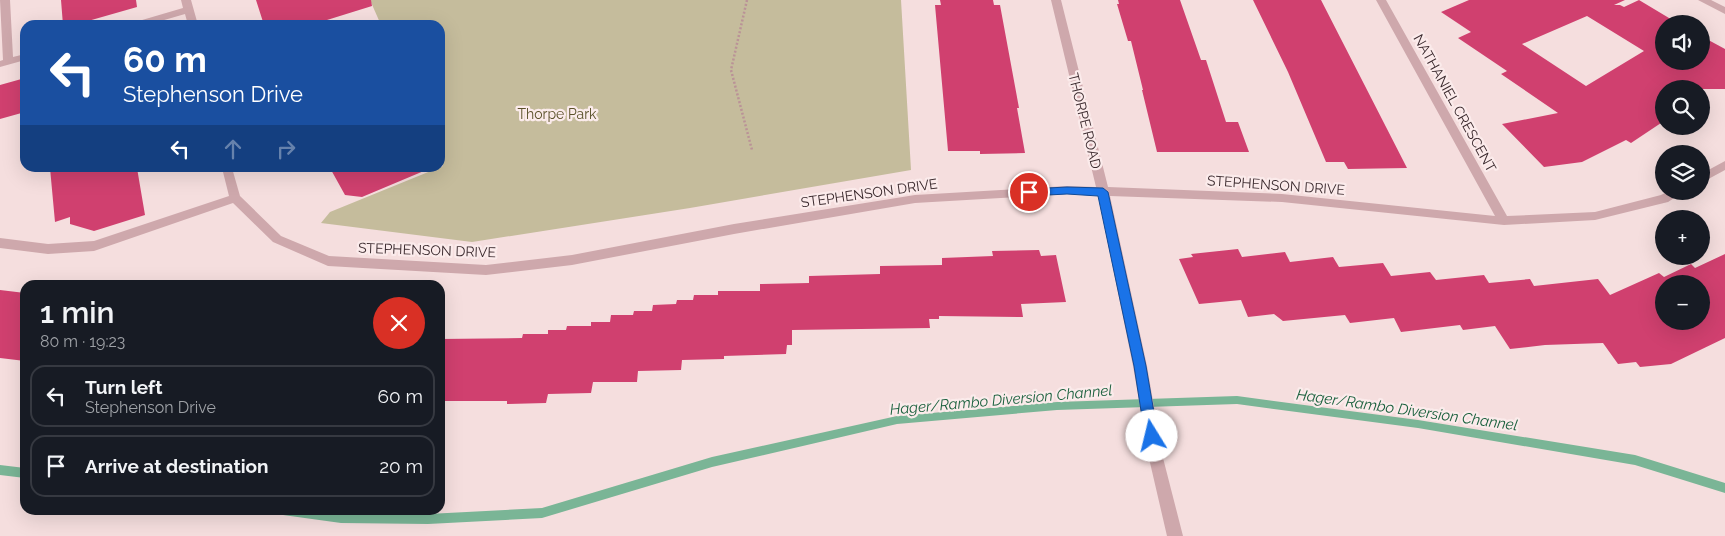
<!DOCTYPE html>
<html lang="en">
<head>
<meta charset="utf-8">
<style>
  :root { --surface:#171b24; --page:#242831; --text:#f1f3f6; --muted:#9ea1a6; --line:#363941 }
  body { margin:0; font-family:Raleway,sans-serif; background:var(--page); color:var(--text); height:100vh; display:flex; flex-direction:column; font-size:19px; white-space:nowrap }
  * { box-sizing:border-box; margin:0 }
  p { font-size:16px; color:var(--muted) }
  .icon { flex:none; width:28px; height:28px; fill:none; stroke:currentColor; stroke-width:2; stroke-linecap:round; stroke-linejoin:round }
  .map { position:relative; flex:1; overflow:hidden }
  .drawer { position:absolute; left:20px; top:280px; width:425px; height:235px; display:flex; flex-direction:column; background:var(--surface); border-radius:15px; box-shadow:0 5px 20px #0002 }
  .drawer>* { flex:none }
  .hud { position:absolute; left:20px; top:20px; width:425px; height:152px; border-radius:15px; box-shadow:0 5px 20px #0002; background:#1a4fa0; color:#fff; overflow:hidden }
  .controls { position:absolute; left:1655px; top:15px; display:grid; gap:10px }
  .controls a { display:grid; place-items:center; width:55px; height:55px; border-radius:50%; background:var(--surface); box-shadow:0 5px 20px #0002; font-size:25px }
  .pin { position:absolute; display:grid; place-items:center; width:42px; height:42px; color:#fff; margin:-21px; border:2px solid #fff; border-radius:50%; box-shadow:0 1px 5px #0007 }
  .me { position:absolute; width:55px; margin:-28px; rotate:351deg; stroke-linejoin:round; filter:drop-shadow(0 0 4px #0008) }
  .turn { display:flex; align-items:center; gap:18px; height:105px; padding:0 20px; font-size:22px }
  .turn .icon { width:65px; height:65px; stroke-width:2.5 }
  .turn b { display:block; font-size:35px; line-height:42px }
  .lanes { display:flex; align-items:center; height:48px; padding:0 20px; background:#0003; justify-content:center; gap:25px; direction:ltr }
  .lanes .off { opacity:.35 }
  .round { display:grid; place-items:center; flex:none; width:52px; height:52px; border-radius:26px; background:var(--page) }
  .head { display:flex; align-items:center; justify-content:space-between; height:85px; padding:0 20px }
  h1 { font-size:30px; font-weight:600; line-height:38px }
  ul { padding:0; list-style:none }
  li { display:flex; align-items:center; gap:15px; height:62px; margin:0 10px 8px; padding:0 10px; border:2px solid var(--line); border-radius:15px }
  li div { flex:1 }
  li b { display:block; font-size:19px }
  li em { font-style:normal }
  .map>svg:first-child { display:block }
</style>
</head>
<body>
<div class="map">
<svg width="1725" height="536" viewBox="0 0 1725 536">
  <rect width="100%" height="100%" fill="#f5dede"/>
  <!-- green -->
  <path fill="#c5bc9c" d="M 370,0 L 901,0 L 911,170 L 690,208 L 472,242 L 321,223 L 330,212 L 443,166 L 440,158 L 440,25 L 381,25 Z"/>
  <g fill="none" stroke-linecap="round" stroke-linejoin="round">
    <!-- stream -->
    <path fill="#7ab596" fill-rule="evenodd" d="M 1237,396 L 1418,420 L 1635,455 L 1725,483 L 1725,493 L 1635,465 L 1418,428 L 1237,404 L 1057,410 L 897,424 L 712,467 L 542,518 L 428,524 L 341,523 L 283,515 L 279,513 L 278,510 L 319,510 L 341,513 L 428,514 L 542,508 L 712,457 L 897,416 L 1057,402 Z
      M 0,465 L 25,468 L 25,478 L 0,475 Z"/>
  </g>
  <!-- building -->
  <path fill="#d0406f" fill-rule="evenodd" d="M 61,0 L 136,0 L 137,7 L 74,25 L 63,25 Z
    M 256,0 L 371,0 L 372,6 L 327,20 L 329,25 L 264,25 Z
    M 940,0 L 993,0 L 994,5 L 1000,5 L 1019,108 L 1017,108 L 1025,153 L 980,154 L 980,151 L 948,151 L 935,5 L 941,5 Z
    M 1118,0 L 1180,0 L 1201,60 L 1206,60 L 1226,122 L 1238,122 L 1249,152 L 1157,152 L 1142,90 L 1143,90 L 1131,41 L 1128,41 L 1117,4 L 1119,4 Z
    M 1253,0 L 1321,0 L 1407,168 L 1348,169 L 1344,162 L 1326,162 L 1288,72 Z
    M 1469,0 L 1625,0 L 1614,5 L 1620,5 L 1624,7 L 1639,0 L 1679,24 L 1664,24 L 1664,61 L 1701,61 L 1701,36 L 1725,49 L 1725,89 L 1664,89 L 1664,121 L 1631,143 L 1626,140 L 1582,162 L 1544,167 L 1502,124 L 1558,113 L 1501,74 L 1507,71 L 1458,38 L 1471,32 L 1441,12 ZM 1587,16 L 1644,51 L 1586,86 L 1522,44 Z
    M 25,78 L 25,112 L 0,119 L 0,85 Z
    M 50,168 L 137,168 L 145,215 L 94,231 L 70,224 L 70,217 L 55,222 Z
    M 330,168 L 431,168 L 362,197 L 345,195 Z
    M 1238,249 L 1242,257 L 1285,252 L 1290,262 L 1333,257 L 1339,267 L 1383,263 L 1391,276 L 1430,272 L 1436,280 L 1484,275 L 1489,283 L 1530,279 L 1534,286 L 1598,279 L 1610,295 L 1659,273 L 1664,277 L 1691,264 L 1695,268 L 1725,254 L 1725,338 L 1671,364 L 1640,367 L 1636,362 L 1618,364 L 1603,343 L 1545,345 L 1510,349 L 1495,326 L 1463,330 L 1460,325 L 1401,332 L 1394,318 L 1350,323 L 1345,315 L 1283,321 L 1274,314 L 1248,317 L 1241,300 L 1199,304 L 1179,259 L 1193,257 L 1191,254 ZM 1664,284 L 1701,284 L 1701,321 L 1664,321 Z
    M 1039,250 L 1041,256 L 1056,255 L 1066,302 L 1021,304 L 1023,317 L 939,316 L 939,319 L 929,319 L 930,328 L 792,330 L 792,345 L 787,345 L 786,354 L 724,356 L 724,359 L 682,360 L 681,370 L 638,371 L 637,382 L 593,382 L 591,393 L 548,394 L 546,403 L 507,404 L 507,401 L 440,401 L 440,339 L 522,338 L 523,334 L 548,334 L 548,330 L 566,330 L 567,326 L 591,326 L 591,322 L 610,322 L 611,315 L 633,315 L 634,311 L 652,311 L 653,305 L 676,304 L 677,300 L 693,300 L 694,295 L 718,295 L 718,291 L 760,291 L 760,284 L 809,283 L 809,276 L 880,274 L 880,266 L 942,265 L 942,258 L 993,256 L 992,251 Z
    M 0,290 L 25,293 L 25,361 L 0,358 Z"/>
  <g fill="none" stroke-linecap="round" stroke-linejoin="round">
    <!-- path -->
    <path stroke="#ba9297" stroke-width="2.5" stroke-dasharray="2 2" stroke-linecap="butt" d="M 747,0 L 731,70 L 752,150"/>
    <!-- minor -->
    <path fill="#cea8ac" fill-rule="evenodd" d="M 0,0 L 10,0 L 13,57 L 25,54 L 25,60 L 0,67 L 0,61 L 3,60 Z
      M 181,0 L 191,0 L 198,25 L 188,25 L 185,14 L 147,25 L 131,25 L 132,23 L 183,8 Z
      M 1051,0 L 1061,0 L 1108,187 L 1282,194 L 1495,216 L 1376,0 L 1386,0 L 1507,216 L 1595,212 L 1661,195 L 1669,191 L 1685,191 L 1668,202 L 1595,220 L 1504,225 L 1282,202 L 1110,196 L 1147,366 L 1162,454 L 1183,536 L 1167,536 L 1148,454 L 1133,366 L 1098,195 L 1067,194 L 915,203 L 734,234 L 572,265 L 486,275 L 328,266 L 273,242 L 233,203 L 94,251 L 48,254 L 0,248 L 0,238 L 48,244 L 94,241 L 229,196 L 222,168 L 232,168 L 240,196 L 281,236 L 329,256 L 486,265 L 572,255 L 734,224 L 915,195 L 1067,186 L 1096,187 Z
      M 1698,0 L 1711,0 L 1725,7 L 1725,14 Z
      M 1725,161 L 1725,170 L 1701,183 L 1701,174 Z"/>
  </g>
  <!-- route -->
  <path fill="#1a73e8" stroke="#114b97" d="M 1067,187 L 1103,188 L 1108,192 L 1146,366 L 1158,436 L 1156,441 L 1152,442 L 1147,441 L 1145,436 L 1134,366 L 1098,196 L 1067,194 L 1029,196 L 1024,192 L 1029,189 Z"/>
  <g text-anchor="middle" stroke-width="4.5" stroke-linejoin="round" paint-order="stroke">
    <!-- street labels -->
    <g font-size="14" fill="#3a292d" stroke="#fbebeb">
      <text transform="translate(1455 103) rotate(61)" y="5">NATHANIEL CRESCENT</text>
      <text transform="translate(1085 121) rotate(76)" y="5">THORPE ROAD</text>
      <text transform="translate(1276 185) rotate(4)" y="5">STEPHENSON DRIVE</text>
      <text transform="translate(869 193) rotate(-8)" y="5">STEPHENSON DRIVE</text>
      <text transform="translate(427 250) rotate(2)" y="5">STEPHENSON DRIVE</text>
    </g>
    <!-- park labels -->
    <g font-size="14" fill="#5b512a" stroke="#fbebeb">
      <text x="557" y="119">Thorpe Park</text>
    </g>
    <!-- water labels -->
    <g font-size="15" font-style="italic" fill="#1a603d" stroke="#fbebeb">
      <text transform="translate(1001 400) rotate(-5)" y="5">Hager/Rambo Diversion Channel</text>
      <text transform="translate(1407 410) rotate(8)" y="5">Hager/Rambo Diversion Channel</text>
    </g>
  </g>
</svg>
<div class="controls">
<a><svg class="icon" aria-label="sound" viewBox="0 0 24 24"><path d="M4 9h4l5-4v14l-5-4H4zM17 9q2 3 0 6"/></svg></a>
<a><svg class="icon" aria-label="search" viewBox="0 0 24 24"><circle cx="10" cy="10" r="6"/><path d="M15 15l6 6"/></svg></a>
<a><svg class="icon" aria-label="layers" viewBox="0 0 24 24"><path d="M12 4l9 5-9 5-9-5zM3 14l9 5 9-5"/></svg></a>
<a>+</a>
<a>−</a>
</div>
<div class="pin" style="left:1029px;top:192px;background:#d93025"><svg class="icon" aria-label="arrive" viewBox="0 0 24 24"><path d="M6 21V4h12l-3 4 3 4H6"/></svg></div>
<svg class="me" style="left:1152px;top:436px" viewBox="-20 -20 40 40"><circle r="19" fill="#fff"/><path d="M0-13L10 11 0 6-10 11z" fill="#1a73e8"/></svg>
<div class="hud">
<div class="turn"><svg class="icon" aria-label="left" viewBox="0 0 24 24"><path d="M17 20v-9H6M10 6l-5 5 5 5"/></svg><div><b>60 m</b>Stephenson Drive</div></div>
<div class="lanes"><svg class="icon" aria-label="left" viewBox="0 0 24 24"><path d="M17 20v-9H6M10 6l-5 5 5 5"/></svg><svg class="icon off" aria-label="ahead" viewBox="0 0 24 24"><path d="M12 20V5M6 11l6-6 6 6"/></svg><svg class="icon off" aria-label="right" viewBox="0 0 24 24"><path d="M7 20v-9h11M14 6l5 5-5 5"/></svg></div>
</div>
<section class="drawer">
<div class="head"><div><h1>1 min</h1><p>80 m · 19:23</p></div><a class="round" style="background:#d93025;color:#fff"><svg class="icon" aria-label="close" viewBox="0 0 24 24"><path d="M6 6l12 12M18 6L6 18"/></svg></a></div>
<ul>
<li><svg class="icon" aria-label="left" viewBox="0 0 24 24"><path d="M17 20v-9H6M10 6l-5 5 5 5"/></svg><div><b>Turn left</b><p>Stephenson Drive</p></div><em>60 m</em></li>
<li><svg class="icon" aria-label="arrive" viewBox="0 0 24 24"><path d="M6 21V4h12l-3 4 3 4H6"/></svg><div><b>Arrive at destination</b></div><em>20 m</em></li>
</ul>
</section>
</div>
</body>
</html>
